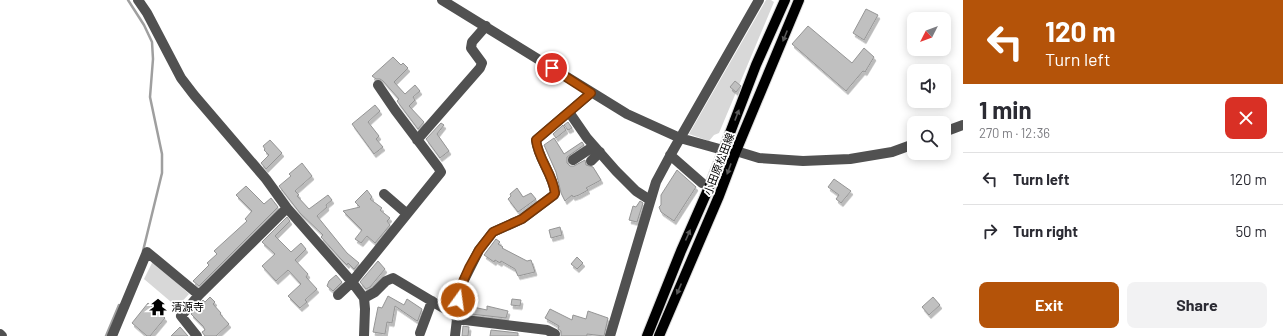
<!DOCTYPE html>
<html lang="en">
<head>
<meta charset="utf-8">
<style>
  :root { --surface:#fff; --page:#f2f2f3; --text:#2b2b33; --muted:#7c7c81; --line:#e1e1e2; --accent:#b45309 }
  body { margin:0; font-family:Barlow,"Noto Sans JP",sans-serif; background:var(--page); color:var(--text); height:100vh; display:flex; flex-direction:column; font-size:15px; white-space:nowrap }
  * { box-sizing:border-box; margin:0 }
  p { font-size:13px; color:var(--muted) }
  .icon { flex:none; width:22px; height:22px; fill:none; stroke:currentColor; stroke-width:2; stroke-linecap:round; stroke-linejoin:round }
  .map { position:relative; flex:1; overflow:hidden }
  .details { display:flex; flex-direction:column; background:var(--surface); width:320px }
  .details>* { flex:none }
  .guide { background:#b45309; color:#fff; overflow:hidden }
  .needle { width:26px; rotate:228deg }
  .tools { position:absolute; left:907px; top:12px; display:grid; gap:8px }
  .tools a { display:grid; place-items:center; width:44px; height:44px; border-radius:8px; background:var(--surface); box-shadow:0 2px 10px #0003; font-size:20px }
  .pin { position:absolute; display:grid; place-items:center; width:34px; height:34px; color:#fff; margin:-17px; border:2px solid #fff; border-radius:50%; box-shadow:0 1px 4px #0007 }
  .me { position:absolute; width:44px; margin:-22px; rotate:14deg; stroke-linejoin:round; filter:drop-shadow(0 0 3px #0008) }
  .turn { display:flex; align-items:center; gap:14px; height:84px; padding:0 16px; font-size:18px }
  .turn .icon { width:52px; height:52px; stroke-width:2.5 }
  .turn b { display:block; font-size:28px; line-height:34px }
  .round { display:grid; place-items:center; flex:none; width:42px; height:42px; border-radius:8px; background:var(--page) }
  .overview { display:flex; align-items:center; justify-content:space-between; height:68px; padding:0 16px }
  h1 { font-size:24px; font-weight:700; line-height:30px }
  .cta { display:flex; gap:8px; margin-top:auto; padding:8px 16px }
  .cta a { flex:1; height:46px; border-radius:8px; background:var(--accent); color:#fff; font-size:16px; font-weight:700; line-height:46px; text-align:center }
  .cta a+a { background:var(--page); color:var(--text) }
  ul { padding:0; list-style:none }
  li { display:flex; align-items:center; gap:12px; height:52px; padding:0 16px; border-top:1px solid var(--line) }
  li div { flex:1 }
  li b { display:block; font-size:15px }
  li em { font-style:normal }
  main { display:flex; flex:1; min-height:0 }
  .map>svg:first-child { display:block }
</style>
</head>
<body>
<main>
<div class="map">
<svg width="963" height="336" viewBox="0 0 963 336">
  <defs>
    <filter id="shadow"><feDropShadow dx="2" dy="3.5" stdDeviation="0" flood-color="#0004"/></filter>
  </defs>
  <rect width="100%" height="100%" fill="#fff"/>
  <!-- green -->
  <path fill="#d8d8d8" d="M 766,0 L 771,0 L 774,2 L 719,133 L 714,135 L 709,141 L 689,134 Z
    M 153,261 L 189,294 L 177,307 L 144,279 Z"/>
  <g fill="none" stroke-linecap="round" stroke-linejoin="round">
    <!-- stream -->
    <path stroke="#9f9f9f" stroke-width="2.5" d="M 128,0 L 144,25 L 152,42 L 153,59 L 150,97 L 162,154 L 162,173 L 143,251
      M 106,336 L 119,305"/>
  </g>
  <!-- building -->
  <path fill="#c0c0c0" stroke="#959595" filter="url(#shadow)" d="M 866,9 L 878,15 L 864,40 L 853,33 Z
    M 808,26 L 852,63 L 864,48 L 874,57 L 865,72 L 863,71 L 846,91 L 792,44 Z
    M 393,57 L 401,65 L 403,63 L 408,68 L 394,82 L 405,94 L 415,85 L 420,91 L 413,97 L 415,100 L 409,106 L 424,122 L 418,129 L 397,101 L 399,99 L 383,81 L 380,79 L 376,79 L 372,76 Z
    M 735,81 L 741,86 L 736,92 L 730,87 Z
    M 375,105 L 380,111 L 368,122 L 379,136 L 376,139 L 383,147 L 374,154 L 352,124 Z
    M 568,122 L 572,128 L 568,130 L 564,125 Z
    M 441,123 L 444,125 L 437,134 L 449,151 L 440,158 L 426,139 Z
    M 563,125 L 566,130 L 556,138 L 553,134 Z
    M 554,138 L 564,154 L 582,142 L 584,145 L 567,157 L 567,163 L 570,166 L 574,166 L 585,160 L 586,165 L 593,167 L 601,180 L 586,188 L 588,190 L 579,195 L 573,197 L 572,195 L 565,201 L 561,193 L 556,172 L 544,145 Z
    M 270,140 L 282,153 L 266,169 L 261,163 L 269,155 L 264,150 L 265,149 L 263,146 Z
    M 302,163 L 312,176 L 295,191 L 299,195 L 297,196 L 309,209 L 328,195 L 332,200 L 326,205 L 327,207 L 317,216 L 347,253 L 359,263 L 354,269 L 348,263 L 347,265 L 340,258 L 321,237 L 323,235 L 300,213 L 279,186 L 291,176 L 289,174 Z
    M 677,170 L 696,187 L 674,221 L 661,212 L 659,207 L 661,205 L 661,195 Z
    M 834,179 L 851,191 L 841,203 L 836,199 L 839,195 L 828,187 Z
    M 246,186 L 264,204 L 271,198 L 278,207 L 199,286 L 193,281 L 209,265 L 207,263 L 217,254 L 214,251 L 247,221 L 245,219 L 252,211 L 236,195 Z
    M 517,188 L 523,197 L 531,193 L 536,199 L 518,212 L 508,199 L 511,196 L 510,194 Z
    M 367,190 L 372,197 L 370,199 L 382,208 L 380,210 L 390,218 L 387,221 L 390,225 L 375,243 L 367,236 L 361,243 L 355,239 L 362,230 L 343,211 L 360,207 L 355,202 Z
    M 640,201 L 643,203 L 637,222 L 629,220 L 633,206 L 636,207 Z
    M 287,217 L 290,221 L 275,236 L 291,252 L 301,243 L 306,249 L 295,260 L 308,274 L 306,277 L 317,289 L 305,300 L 307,302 L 300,308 L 288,296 L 301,284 L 288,270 L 276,281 L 262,266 L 275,254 L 262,242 Z
    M 560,227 L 562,235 L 551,238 L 549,230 Z
    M 496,239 L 500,242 L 498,244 L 503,247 L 502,248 L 527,261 L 531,260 L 535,272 L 518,276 L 515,269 L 501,261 L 500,263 L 495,260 L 494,262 L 484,255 Z
    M 577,257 L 583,263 L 577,269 L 571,264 Z
    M 378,261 L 385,269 L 370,287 L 366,289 L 360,282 Z
    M 336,275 L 342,282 L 333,291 L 327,286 L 329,281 Z
    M 467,291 L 476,292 L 473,307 L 487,310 L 487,306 L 508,311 L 506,318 L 462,313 Z
    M 388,296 L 404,305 L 407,299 L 422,309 L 418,320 L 417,321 L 395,306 L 392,323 L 387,322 L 385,334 L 373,332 L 378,307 L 382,308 Z
    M 210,297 L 215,302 L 213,304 L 221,313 L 220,314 L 229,324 L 216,336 L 205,336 L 202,332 L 205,330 L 203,326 L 191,314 L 203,300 L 205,302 Z
    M 933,297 L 940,305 L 929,315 L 922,307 Z
    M 512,299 L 521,300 L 520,306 L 511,305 Z
    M 148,303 L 165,318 L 150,336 L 147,336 L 132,323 Z
    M 550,309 L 572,320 L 573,315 L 586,319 L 588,311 L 608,318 L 604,336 L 587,334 L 587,336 L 561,336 L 561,331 L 558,329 L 559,326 L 545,318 Z
    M 463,326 L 469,327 L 468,336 L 462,336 Z
    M 180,327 L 188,336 L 171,336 Z
    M 491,330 L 518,333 L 518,336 L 490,336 Z"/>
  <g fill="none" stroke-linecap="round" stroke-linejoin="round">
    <!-- major casing -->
    <g stroke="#dbdbdb" stroke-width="12">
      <path id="major" d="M 647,336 L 681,251 L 710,185 L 756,65 L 785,0
        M 659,336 L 719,196 L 736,151 L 799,0"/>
    </g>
    <!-- minor -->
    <path stroke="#515151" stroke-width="10" d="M 138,0 L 147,13 L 181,78 L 194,95 L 266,179 L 287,208 L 352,282 L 364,298 L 365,309 L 364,336
      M 442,0 L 627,114 L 680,138 L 723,150 L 736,151 L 759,158 L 803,161 L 850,159 L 892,152 L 914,144
      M 569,112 L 587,138 L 616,171 L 636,191 L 650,200
      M 944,132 L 963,125
      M 417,140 L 480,68 L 482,63 L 471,48 L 472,42 L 486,26
      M 670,155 L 702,183
      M 573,160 L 594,146
      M 591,161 L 600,152
      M 384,194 L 406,213
      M 338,295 L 352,282 L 441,172 L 438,167 L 395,110 L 378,85
      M 364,298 L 375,292 L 386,281 L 393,278 L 455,315
      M 457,319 L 547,330 L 555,334 L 554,336
      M 420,333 L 432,301
      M 0,334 L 2,336
      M 112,336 L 147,252 L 199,295
      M 197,336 L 181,316 L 199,295 L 287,208
      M 455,336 L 457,319 L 455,315 L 461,286 L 479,250 L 493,232 L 522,219 L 554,195 L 555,193 C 553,174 538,159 536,140 L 591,93
      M 610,336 L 656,182 L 671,154 L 759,0"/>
    <!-- major -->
    <use href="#major" stroke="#000" stroke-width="10"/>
  </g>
  <!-- one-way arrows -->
  <defs><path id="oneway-solid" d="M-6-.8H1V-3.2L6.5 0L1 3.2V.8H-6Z"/></defs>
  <g fill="#595959">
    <use href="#oneway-solid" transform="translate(785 36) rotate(112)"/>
    <use href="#oneway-solid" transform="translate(737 115) rotate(-69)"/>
    <use href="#oneway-solid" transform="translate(729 169) rotate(110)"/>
    <use href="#oneway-solid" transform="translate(688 235) rotate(-66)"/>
    <use href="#oneway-solid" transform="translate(679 289) rotate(113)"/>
  </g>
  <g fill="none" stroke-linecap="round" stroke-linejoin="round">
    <!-- route casing -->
    <g stroke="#753606" stroke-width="10">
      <path id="route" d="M 458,300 L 461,286 L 469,268 L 479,250 L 493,232 L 522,219 L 554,195 L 555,193 C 553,174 538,159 536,140 L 591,93 L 552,68"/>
    </g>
    <!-- route -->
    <use href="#route" stroke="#b45309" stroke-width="7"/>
  </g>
  <!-- icons -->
  <defs>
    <g id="temple-bare" transform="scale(1.38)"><path d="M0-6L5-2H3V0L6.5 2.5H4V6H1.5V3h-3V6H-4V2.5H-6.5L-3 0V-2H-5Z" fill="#000" stroke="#fff" stroke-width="2.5" paint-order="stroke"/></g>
  </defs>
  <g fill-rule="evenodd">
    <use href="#temple-bare" x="158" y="307"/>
  </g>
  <g text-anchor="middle" stroke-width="3.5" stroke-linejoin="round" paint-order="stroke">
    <!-- street labels -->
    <g font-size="11" fill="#000" stroke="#fff">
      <text transform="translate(719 164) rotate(-69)" y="4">小田原松田線</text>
    </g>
    <!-- poi labels -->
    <g font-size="11" fill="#000" stroke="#fff" text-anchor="start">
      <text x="171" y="311">清源寺</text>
    </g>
  </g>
</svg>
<div class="tools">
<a><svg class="needle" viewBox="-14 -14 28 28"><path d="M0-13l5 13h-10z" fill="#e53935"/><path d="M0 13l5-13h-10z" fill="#7c7c81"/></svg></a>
<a><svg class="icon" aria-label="sound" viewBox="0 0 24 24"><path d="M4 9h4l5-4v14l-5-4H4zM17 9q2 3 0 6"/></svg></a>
<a><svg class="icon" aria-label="search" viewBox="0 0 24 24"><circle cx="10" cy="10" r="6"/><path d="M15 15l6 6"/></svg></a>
</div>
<div class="pin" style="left:552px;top:68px;background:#d93025"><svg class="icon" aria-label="arrive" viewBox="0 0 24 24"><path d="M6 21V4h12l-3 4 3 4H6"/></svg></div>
<svg class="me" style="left:458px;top:300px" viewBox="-20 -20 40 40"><circle r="17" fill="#b45309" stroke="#fff" stroke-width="3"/><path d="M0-11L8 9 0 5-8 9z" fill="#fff"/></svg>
</div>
<section class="details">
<div class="guide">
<div class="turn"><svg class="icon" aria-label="left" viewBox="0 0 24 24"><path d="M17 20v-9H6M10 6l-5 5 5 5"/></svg><div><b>120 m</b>Turn left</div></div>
</div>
<div class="overview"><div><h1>1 min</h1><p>270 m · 12:36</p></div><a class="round" style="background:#d93025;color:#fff"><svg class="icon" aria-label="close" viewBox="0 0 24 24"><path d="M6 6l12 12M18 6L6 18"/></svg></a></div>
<ul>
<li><svg class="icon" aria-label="left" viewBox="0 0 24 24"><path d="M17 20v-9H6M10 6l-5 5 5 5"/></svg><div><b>Turn left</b></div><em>120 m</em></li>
<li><svg class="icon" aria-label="right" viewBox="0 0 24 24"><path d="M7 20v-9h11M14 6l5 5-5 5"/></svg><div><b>Turn right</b></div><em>50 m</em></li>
</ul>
<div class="cta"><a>Exit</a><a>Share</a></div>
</section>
</main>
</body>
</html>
